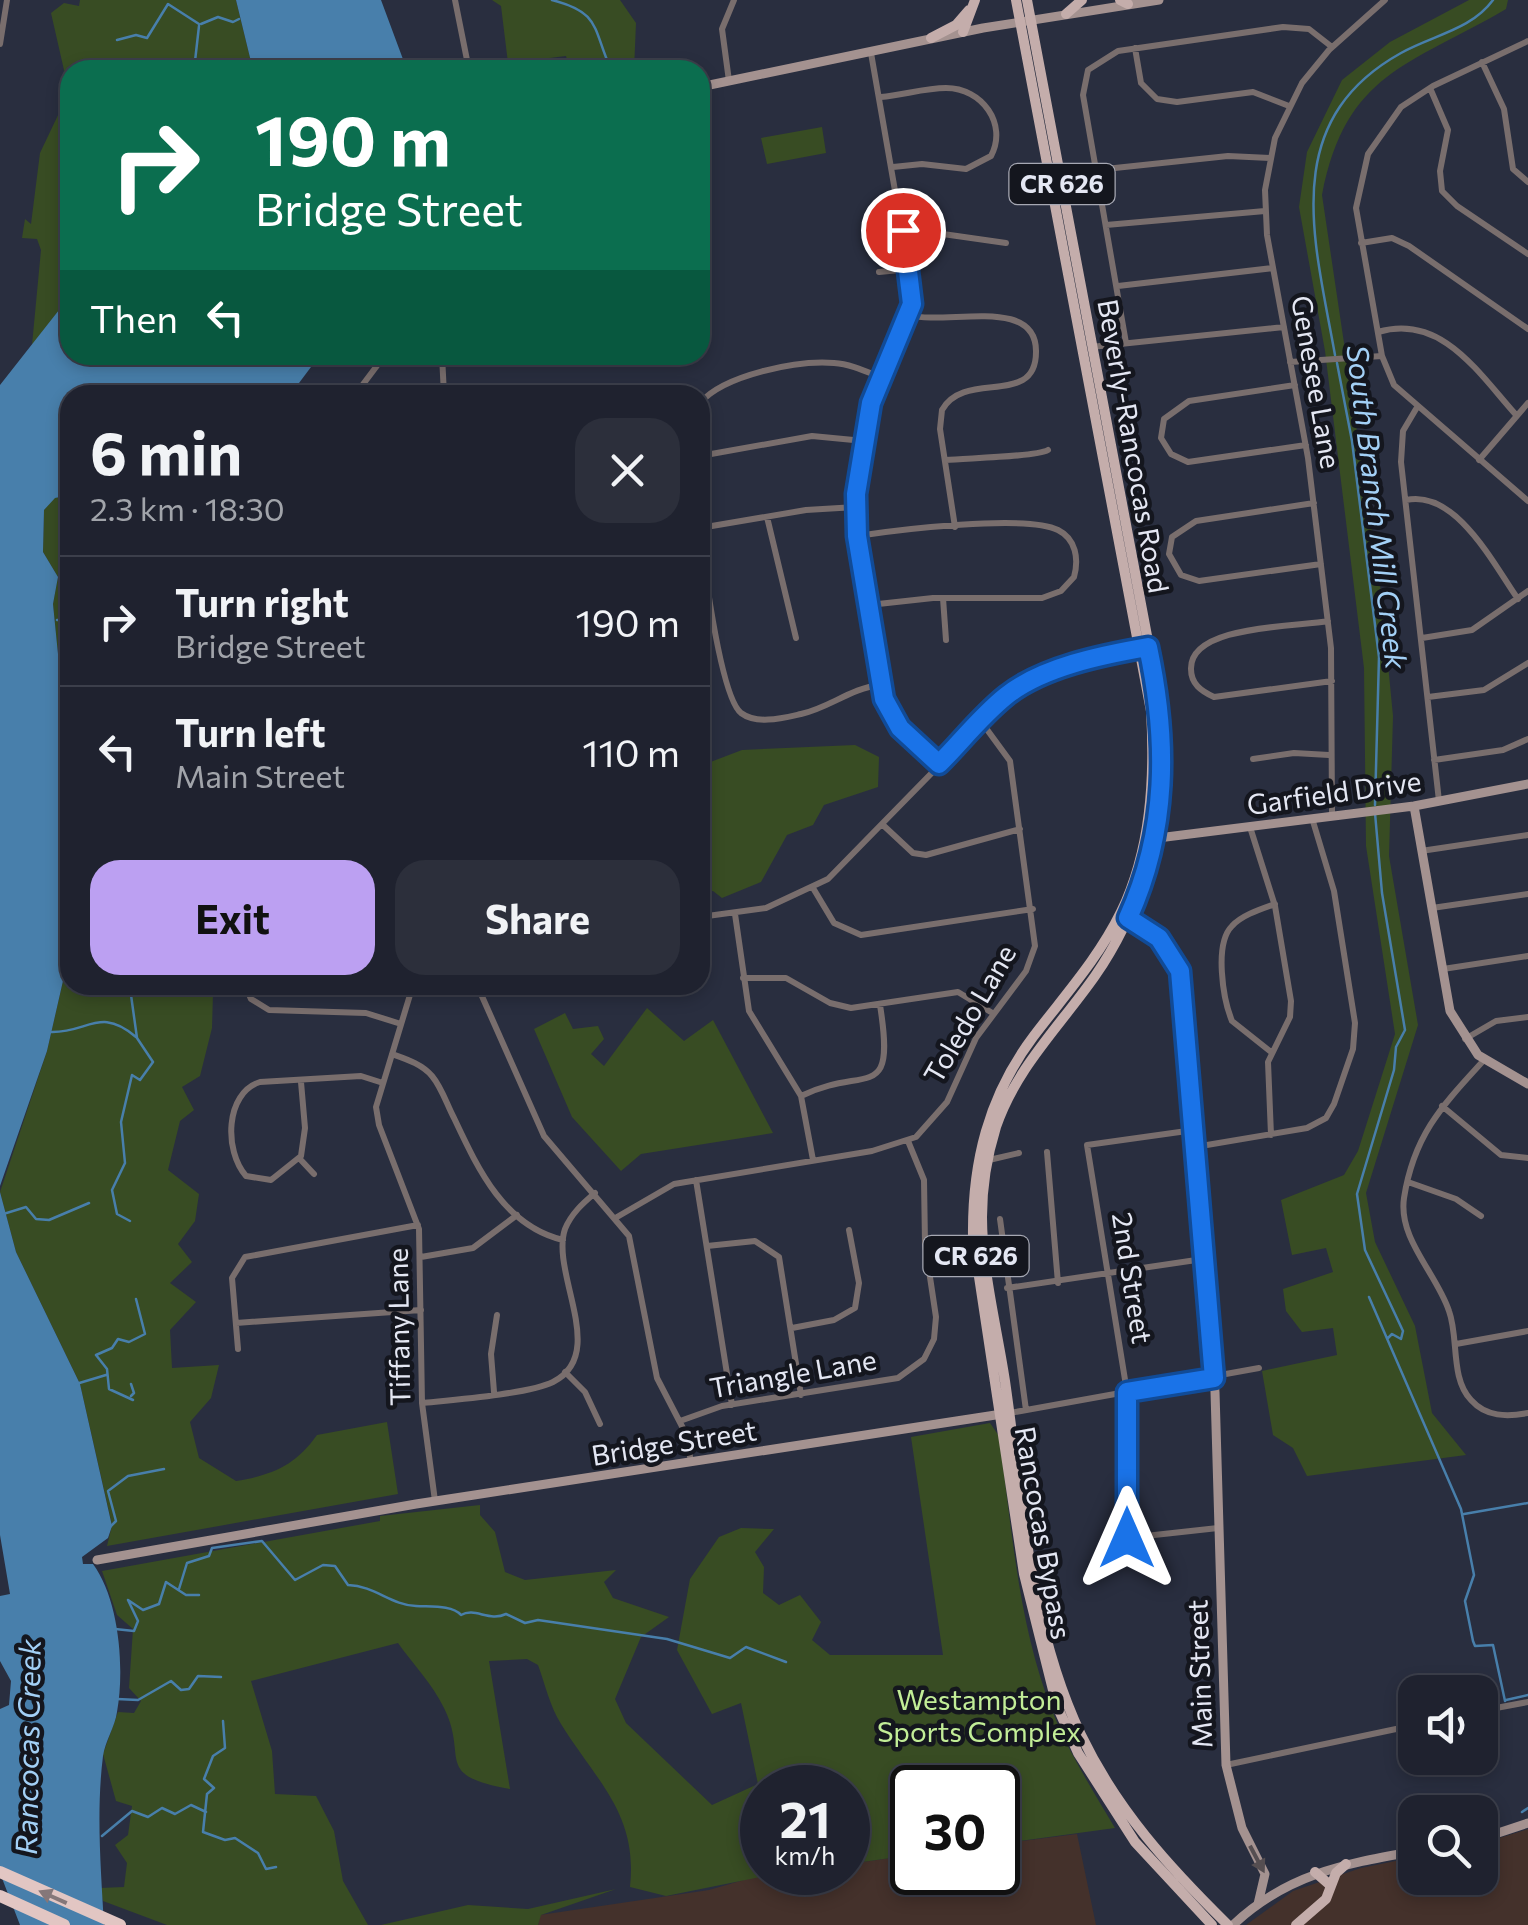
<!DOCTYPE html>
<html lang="en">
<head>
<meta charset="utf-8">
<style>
  :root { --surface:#1f222f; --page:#2c2f3b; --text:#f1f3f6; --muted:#a1a4aa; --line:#3c3f4b; --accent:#bca0f2 }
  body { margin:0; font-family:Commissioner,sans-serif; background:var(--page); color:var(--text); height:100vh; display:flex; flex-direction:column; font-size:38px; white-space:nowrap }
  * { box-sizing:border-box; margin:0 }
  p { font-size:32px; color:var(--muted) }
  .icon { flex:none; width:55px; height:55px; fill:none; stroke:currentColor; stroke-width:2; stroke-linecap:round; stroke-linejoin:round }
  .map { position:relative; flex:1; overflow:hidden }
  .drawer { position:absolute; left:60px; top:385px; width:650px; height:610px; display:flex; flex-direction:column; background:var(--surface); border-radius:30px; box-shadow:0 5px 15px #0003,0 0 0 2px var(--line) }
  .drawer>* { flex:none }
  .guide { position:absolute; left:60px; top:60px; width:650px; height:305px; border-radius:30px; box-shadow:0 5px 15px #0003,0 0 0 2px var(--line); background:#0b6e4f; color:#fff; overflow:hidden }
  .tools { position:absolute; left:1398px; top:1675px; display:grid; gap:20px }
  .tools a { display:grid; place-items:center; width:100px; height:100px; border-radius:20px; background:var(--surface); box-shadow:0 5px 15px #0003,0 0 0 2px var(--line); font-size:50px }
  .speed { position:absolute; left:740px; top:1765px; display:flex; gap:20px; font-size:50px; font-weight:700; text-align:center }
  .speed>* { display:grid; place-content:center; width:130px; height:130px; border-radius:50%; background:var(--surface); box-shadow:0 5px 15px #0003,0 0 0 2px var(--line); line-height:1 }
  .speed small { font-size:25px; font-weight:400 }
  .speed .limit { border:5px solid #111; border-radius:15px; background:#fff; color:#111 }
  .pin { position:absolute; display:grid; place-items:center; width:85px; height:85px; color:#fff; margin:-42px; border:5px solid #fff; border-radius:50%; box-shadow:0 2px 10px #0007 }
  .me { position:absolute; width:110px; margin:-55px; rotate:0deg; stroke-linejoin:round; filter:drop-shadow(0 0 8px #0008) }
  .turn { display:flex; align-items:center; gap:35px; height:210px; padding:0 30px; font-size:45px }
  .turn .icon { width:130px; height:130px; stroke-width:2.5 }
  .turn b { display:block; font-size:70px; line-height:85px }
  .then { display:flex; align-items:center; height:95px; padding:0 30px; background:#0003; gap:20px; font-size:38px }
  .round { display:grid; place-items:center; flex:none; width:105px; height:105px; border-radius:30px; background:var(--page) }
  .head { display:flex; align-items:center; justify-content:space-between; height:170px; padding:0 30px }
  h1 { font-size:60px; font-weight:700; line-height:75px }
  .cta { display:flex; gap:20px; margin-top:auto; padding:20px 30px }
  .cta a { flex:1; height:115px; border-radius:30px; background:var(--accent); color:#111; font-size:40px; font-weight:700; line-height:115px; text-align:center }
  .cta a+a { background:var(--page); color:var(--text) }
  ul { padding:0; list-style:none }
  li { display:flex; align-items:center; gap:30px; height:130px; padding:0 30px; border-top:2px solid var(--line) }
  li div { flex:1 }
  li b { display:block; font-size:38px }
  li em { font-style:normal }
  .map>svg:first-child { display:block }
</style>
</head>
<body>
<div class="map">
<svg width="1528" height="1925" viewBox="0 0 1528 1925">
  <rect width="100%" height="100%" fill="#292e3f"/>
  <!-- industrial -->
  <path fill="#44312b" d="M 1528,1829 L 1528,1925 L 1246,1925 L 1293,1891 L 1361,1868 L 1415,1857 L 1415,1878 L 1480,1878 L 1480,1844 Z
    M 1077,1834 L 1096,1925 L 538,1925 L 540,1915 L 709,1890 L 761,1875 L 848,1872 L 848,1864 L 912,1855 L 912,1872 L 998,1872 L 998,1844 Z"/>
  <!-- green -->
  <path fill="#384c23" d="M 80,0 L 236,0 L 253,70 L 70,70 L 70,296 L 32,345 L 41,250 L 37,239 L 22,238 L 25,219 L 31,224 L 40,153 L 69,92 L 51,13 L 64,3 L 79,6 Z
    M 492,0 L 620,0 L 636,23 L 634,70 L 570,70 L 566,56 L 508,63 L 501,6 Z
    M 1469,0 L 1508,0 L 1506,9 C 1409,66 1346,72 1322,195 L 1381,592 L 1393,716 L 1389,856 L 1418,1025 L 1366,1193 L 1375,1242 L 1415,1326 L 1432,1413 L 1466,1455 L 1307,1476 L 1293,1448 L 1273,1435 L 1262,1371 L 1337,1355 L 1333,1328 L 1302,1332 L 1286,1311 L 1283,1289 L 1333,1272 L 1326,1248 L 1292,1255 L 1281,1200 L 1344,1175 L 1358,1151 L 1395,1034 L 1366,846 L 1364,668 L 1325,351 L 1299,207 L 1307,152 L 1342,80 L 1390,42 Z
    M 822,127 L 826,153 L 767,164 L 761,138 Z
    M 70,495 L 70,774 L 53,604 L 58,577 L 43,552 L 44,510 L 54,498 Z
    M 855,745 L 879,757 L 878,787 L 824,805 L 813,825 L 787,835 L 761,882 L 722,898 L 713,891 L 700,894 L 700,766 L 742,750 Z
    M 70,827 L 70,985 L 204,985 L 213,993 L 212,1028 L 200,1076 L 182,1087 L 194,1110 L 180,1121 L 168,1170 L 199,1194 L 195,1221 L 178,1244 L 192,1262 L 170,1283 L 196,1302 L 170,1330 L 172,1368 L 219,1365 L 211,1398 L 190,1422 L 199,1458 L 236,1481 C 272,1475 295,1466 317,1435 L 387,1422 L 398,1494 L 107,1546 L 112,1525 L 80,1384 L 16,1252 L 0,1192 L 47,1051 L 68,959 L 58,923 Z
    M 647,1008 L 684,1041 L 713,1020 L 773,1133 L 641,1154 L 621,1171 L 572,1117 L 534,1029 L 565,1013 L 573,1029 L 598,1026 L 604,1039 L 591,1054 L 604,1066 Z
    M 990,1423 L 999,1436 C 1012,1528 1018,1626 1053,1713 C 1069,1753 1093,1791 1115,1828 L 998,1844 L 998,1788 L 912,1788 L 912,1855 L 848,1864 L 848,1788 L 762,1788 L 762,1872 L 780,1873 L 666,1896 L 630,1887 C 638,1814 597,1782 561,1724 C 550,1707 545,1684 538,1665 L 527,1659 L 489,1661 L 510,1789 C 432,1775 469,1758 444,1708 C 433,1685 413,1664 398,1643 L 251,1681 L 272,1751 L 275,1794 L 316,1796 L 334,1831 L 343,1881 L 368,1925 L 167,1925 L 103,1901 L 100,1888 L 124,1887 L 127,1863 L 115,1845 L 128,1835 L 132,1806 L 116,1801 L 103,1754 L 118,1712 L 134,1713 L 141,1701 L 129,1688 L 133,1629 L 117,1615 L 102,1571 L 380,1521 L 380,1516 L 480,1505 L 480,1515 L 495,1532 L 505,1572 L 525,1580 L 616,1570 L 604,1582 L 613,1598 L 669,1617 L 641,1637 L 615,1699 L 626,1723 L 712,1805 L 758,1784 L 741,1703 L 712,1714 L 677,1650 L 690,1579 L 719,1537 L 741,1528 L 774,1529 L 755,1552 L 764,1567 L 763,1593 L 779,1605 L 800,1595 L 821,1622 L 812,1640 L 830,1655 L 943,1655 L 911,1437 Z
    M 616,1889 L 541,1915 L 538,1925 L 381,1925 L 468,1905 L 528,1909 Z"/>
  <!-- water -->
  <path fill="#487fab" d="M 236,0 L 381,0 L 407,70 L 253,70 Z
    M 70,296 L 70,355 L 320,355 L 290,395 L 70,395 L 70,495 L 55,498 L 44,510 L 43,552 L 58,577 L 53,604 L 70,774 L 70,827 L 58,923 L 68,959 L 47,1051 L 0,1186 L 0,385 Z
    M 0,1192 L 16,1252 L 80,1384 L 112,1526 L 108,1538 L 82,1557 L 83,1564 L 93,1564 C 119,1599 125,1668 117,1712 C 115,1727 105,1741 103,1756 C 96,1812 101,1870 104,1925 L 20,1925 L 0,1873 L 0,1709 L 9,1705 L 11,1681 L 0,1661 L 0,1596 L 10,1594 L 0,1535 Z"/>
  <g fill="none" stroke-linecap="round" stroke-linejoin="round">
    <!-- stream -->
    <path stroke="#487fab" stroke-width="2.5" d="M 552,0 C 599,12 593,27 609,65
      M 201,24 L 218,17 L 233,22 L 239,19
      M 117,40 L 136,35 L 147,38 L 168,4 L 199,24
      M 194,70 L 199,26
      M 1335,355 C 1315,242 1277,122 1401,53 C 1433,35 1471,30 1493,0
      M 1337,363 L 1352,441 L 1379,657 L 1375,805
      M 57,620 L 70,620
      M 1375,813 L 1382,893 L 1405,1030 L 1396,1047 L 1394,1070 L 1357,1194 L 1365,1250 L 1403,1331 L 1401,1339 L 1392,1334 L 1388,1338
      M 51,1032 C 88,1033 100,1006 136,1037
      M 0,1215 L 26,1207 L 36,1219 L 49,1220 L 89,1203
      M 130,1221 L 117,1214 L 112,1190 L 125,1163 L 121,1122 L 132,1075 L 140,1080 L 153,1062 L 137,1038 L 131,995 L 141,986 L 148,994 L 156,985
      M 1369,1297 L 1461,1509 L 1474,1575 L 1465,1601 L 1473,1641 L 1475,1646 L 1493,1645 L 1505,1701
      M 76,1384 L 106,1375
      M 131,1396 L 134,1393 L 131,1384
      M 133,1400 L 109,1389 L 107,1369 L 96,1355 L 112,1348 L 118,1339 L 129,1342 L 145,1334 L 136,1299
      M 1464,1514 L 1528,1503
      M 110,1527 L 116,1521 L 108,1491 L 128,1476 L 164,1469
      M 179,1589 L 187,1563 L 209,1556 L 212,1548 L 262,1541 L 295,1580 L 323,1565 L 335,1566 L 348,1585 C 375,1586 391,1605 416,1606 C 431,1607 452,1605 461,1615 C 475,1607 489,1622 506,1614 L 525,1623 L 538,1620 L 667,1639 L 730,1658 L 746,1647 L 786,1662
      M 115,1629 L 134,1631 L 138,1621 L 128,1600 L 143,1610 L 159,1604 L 166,1582 L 186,1595 L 199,1595
      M 117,1699 L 138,1700 L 171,1681 L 181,1690 L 189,1689 L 198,1676 L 221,1677
      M 1506,1700 L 1528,1695
      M 223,1721 L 225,1748 L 213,1756 L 204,1779 L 214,1788 L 207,1794 L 203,1832 L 225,1840 L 235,1838 L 258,1853 L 266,1869 L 276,1867
      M 1522,1812 L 1528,1808
      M 102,1836 L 132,1811 L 148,1817 L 162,1808 L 175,1814 L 191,1805 L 206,1812"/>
    <!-- street -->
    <path stroke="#796e6d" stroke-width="6" d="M 455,0 L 469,70
      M 1528,41 L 1433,86 L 1401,107 L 1368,154 L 1356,208 L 1382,356 L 1394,385 L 1528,501
      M 0,44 L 7,0
      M 1135,48 L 1141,83 L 1157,99 L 1177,102 L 1253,92 L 1289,106
      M 871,53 L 913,294 L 908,321 L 871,403 L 856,494 L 857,536 L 883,699 L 895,721 L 939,764
      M 1482,62 L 1504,109 L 1513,169 L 1528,182
      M 729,81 L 722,29 L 734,0
      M 1430,88 L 1448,130 L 1440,171 L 1442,191 L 1457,206 L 1528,254
      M 881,97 C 903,95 925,88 946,88 C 982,88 1008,124 991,156 L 966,169 L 922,164 L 893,167
      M 1096,170 L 1228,156 L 1270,158
      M 1106,225 L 1265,211
      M 904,236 L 936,233 L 1006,243
      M 1361,243 L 1392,238 L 1409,246 L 1528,329
      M 879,272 L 910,269
      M 1118,286 L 1273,268
      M 910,315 C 945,326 1037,295 1036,352 C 1036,408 965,369 942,410 L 940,429 L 955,527
      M 1378,332 C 1442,313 1479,374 1517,416
      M 1126,343 L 1083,95 L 1088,70 L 1118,51 L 1283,27 L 1309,29 L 1332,47
      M 1091,347 L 1284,327
      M 442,355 L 444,395
      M 1290,362 L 1382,356
      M 1295,385 L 1189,401 L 1164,419 L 1161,438 L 1171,454 L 1188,462 L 1306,445
      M 355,395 L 385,355
      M 700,403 C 724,375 797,360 834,363 C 850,364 865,371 880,377
      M 1416,409 L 1403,431 L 1401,462 L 1439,801
      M 700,456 L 812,436 L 864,441
      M 946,460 C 967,458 1036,457 1048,450
      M 1479,460 L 1528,403
      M 1406,500 C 1456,489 1494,565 1518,599
      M 1314,503 L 1196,521 L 1172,537 L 1169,554 L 1181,575 L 1199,581 L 1321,564
      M 767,517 L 796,638
      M 700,528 L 806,510 L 856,507
      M 700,534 C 704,565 721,697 741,713 C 757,725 783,718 801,714 C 829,708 851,688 880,685
      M 857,536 C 896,530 1026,514 1058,530 C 1076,539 1079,559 1074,577 L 1061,591 L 1042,598 L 933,598 L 869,605
      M 943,598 L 946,640
      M 1328,621 C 1295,627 1190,625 1191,669 C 1191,684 1201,691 1214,697 L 1332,681
      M 1422,638 L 1472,630 L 1528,591
      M 1428,697 L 1484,690 L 1528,663
      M 1253,759 L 1294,753 L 1329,755
      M 1434,760 L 1503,750 L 1528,739
      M 1332,814 L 1331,648 L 1308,458 L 1267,235 L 1265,190 L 1275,138 L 1302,83 L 1329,50 L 1385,0
      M 883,825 L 913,853 L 926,855 L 1020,829
      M 1250,827 L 1275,906 L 1291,1001 L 1290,1017 L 1268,1062 L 1271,1135
      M 1421,851 L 1528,835
      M 813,888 L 834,923 L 861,935 L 1033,909
      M 1432,908 L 1528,894
      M 735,914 L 749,1011 L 801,1096 L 813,1160
      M 700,917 L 766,908 L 828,879 L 1011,692 L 1062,669 L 1139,648
      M 1443,969 L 1528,956
      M 743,978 L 786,978 L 830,1003 L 851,1008 L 958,992 L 994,1014
      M 245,985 L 251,999 L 269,1010 L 366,1013 L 401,1024
      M 413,985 L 376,1107 L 379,1125 L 419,1229 L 422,1403 L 435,1501
      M 477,985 L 544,1136 L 629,1236 L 657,1378 L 686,1434 L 691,1462
      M 1465,1039 L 1496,1021 L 1528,1017
      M 1271,1052 L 1232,1021 C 1223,999 1214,944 1232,926 C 1242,915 1261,909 1275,904
      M 392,1054 C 406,1059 422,1064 432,1076 C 442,1088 447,1105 454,1118 C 478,1169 504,1226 563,1240
      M 1484,1060 C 1443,1105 1414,1134 1404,1198 C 1398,1239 1437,1274 1449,1311 C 1459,1338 1450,1378 1471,1400 C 1486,1417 1507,1417 1528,1413
      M 301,1082 L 305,1128 L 301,1156 L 271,1180 L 246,1176 C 224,1151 225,1093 260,1082 L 361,1076 L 383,1083
      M 801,1096 C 866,1064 896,1106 880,1005
      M 1442,1106 L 1501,1155 L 1528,1158
      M 1194,1130 L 1087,1145 L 1127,1392 L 1127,1538 L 1218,1528
      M 1195,1147 L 1307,1128 L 1326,1118 L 1334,1104 L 1353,1049 L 1355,1023 L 1334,891 L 1312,818
      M 1047,1152 L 1058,1283
      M 299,1158 L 314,1174
      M 989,1160 L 1019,1153
      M 696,1180 L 732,1405
      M 1408,1182 L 1456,1199 L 1481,1216
      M 617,1217 L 674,1184 L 872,1151 L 916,1137 L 947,1102 L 976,1038 L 1026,971 L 1035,946 L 1010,761 L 980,720
      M 1000,1219 L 1026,1410
      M 707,1246 L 755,1241 L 779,1257 L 801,1395
      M 421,1257 L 473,1248 L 517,1215
      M 1007,1288 L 1203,1259
      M 236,1323 L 421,1310
      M 792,1328 L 834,1320 L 855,1308 L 859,1283 L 849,1230
      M 1456,1344 L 1528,1331
      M 238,1349 L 232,1278 L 245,1257 L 418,1225
      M 565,1372 L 585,1392 L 600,1424
      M 494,1392 L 491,1354 L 497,1315
      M 422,1403 C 451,1400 529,1394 553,1382 C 609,1354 550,1273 565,1229 C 571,1214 583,1203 595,1193
      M 1010,1413 L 1259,1368
      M 680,1421 L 722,1406 L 898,1378 L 924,1359 L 934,1339 L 936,1317 L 925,1244 L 924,1180 L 908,1141
      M 1480,1711 L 1528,1702
      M 1226,1765 L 1415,1725"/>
    <!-- secondary -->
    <path stroke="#a49290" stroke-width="9" d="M 700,87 L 983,28 L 1159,0
      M 1414,806 L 1450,1011 L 1478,1055 L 1528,1084
      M 1150,839 L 1414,806 L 1528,784
      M 1128,919 L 1166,946 L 1182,986 L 1215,1392 L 1226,1765 L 1242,1828 L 1265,1874 L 1258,1904
      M 97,1560 L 416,1504 L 1002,1414
      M 1480,1839 L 1528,1823
      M 1233,1925 C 1287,1874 1345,1864 1415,1851"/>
    <!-- primary -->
    <path stroke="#c4adab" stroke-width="10" d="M 1016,0 L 1151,711 C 1155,779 1151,850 1121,912 C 1098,959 1064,996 1033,1037 C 988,1097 972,1163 973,1237 L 1024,1574 L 1057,1706 L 1078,1753 L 1135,1842 L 1212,1925
      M 1027,0 L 1161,710 C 1167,805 1150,897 1095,976 C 1060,1026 1016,1068 996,1127 C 987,1156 982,1187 982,1217 C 982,1271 997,1328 1005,1381 C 1022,1499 1029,1626 1081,1735 C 1117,1810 1169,1867 1228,1925
      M 1120,0 L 1128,4
      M 1066,14 L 1082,0
      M 963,32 L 975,0
      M 931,38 L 956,25 L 969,10
      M 1315,1872 L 1331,1886
      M 1296,1925 L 1326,1899 L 1336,1873 L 1346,1864"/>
    <!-- highway -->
    <path stroke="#e2c6c3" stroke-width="12" d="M 0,1872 L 120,1925
      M 0,1896 L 64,1925"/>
  </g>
  <!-- one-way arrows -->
  <defs><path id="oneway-solid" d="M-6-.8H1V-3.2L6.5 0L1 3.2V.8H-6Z" transform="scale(2.5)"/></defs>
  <use fill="#554e51" href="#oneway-solid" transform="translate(1257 1859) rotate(62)"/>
  <use fill="#857779" href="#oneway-solid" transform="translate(53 1897) rotate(-156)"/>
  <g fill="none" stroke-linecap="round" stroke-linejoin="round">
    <!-- route casing -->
    <g stroke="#114b97" stroke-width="25">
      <path id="route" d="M 903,230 L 912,304 L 871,403 L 856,494 L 857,536 L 884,699 L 900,728 L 939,764 C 961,742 981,716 1006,696 C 1042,667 1102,655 1148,647 C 1168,741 1168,830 1128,918 L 1159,938 L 1180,971 L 1214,1378 L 1127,1392 L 1127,1538"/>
    </g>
    <!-- route -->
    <use href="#route" stroke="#1a73e8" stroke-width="18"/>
  </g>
  <g text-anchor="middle" stroke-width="9" stroke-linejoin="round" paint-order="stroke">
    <!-- shield labels -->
    <g fill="#14161e" stroke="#a6a8b3" stroke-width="2.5">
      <rect x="1009.5" y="164" width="105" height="40" rx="8"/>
      <rect x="923.5" y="1236" width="105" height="40" rx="8"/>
    </g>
    <g font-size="25" font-weight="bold" fill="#e4e7f3">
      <text x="1062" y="193">CR 626</text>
      <text x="976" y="1265">CR 626</text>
    </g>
    <!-- street labels -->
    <g font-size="28" fill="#e4e7f3" stroke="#14161e">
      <text transform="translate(1316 382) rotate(80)" y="10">Genesee Lane</text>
      <text transform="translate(1133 446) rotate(80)" y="10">Beverly-Rancocas Road</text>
      <text transform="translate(1334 793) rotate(-8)" y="10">Garfield Drive</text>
      <text transform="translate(970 1014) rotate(-60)" y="10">Toledo Lane</text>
      <text transform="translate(1132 1278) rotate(81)" y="10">2nd Street</text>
      <text transform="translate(399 1327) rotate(-91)" y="10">Tiffany Lane</text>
      <text transform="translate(793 1374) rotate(-10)" y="10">Triangle Lane</text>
      <text transform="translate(674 1443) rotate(-9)" y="10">Bridge Street</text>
      <text transform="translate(1043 1533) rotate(80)" y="10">Rancocas Bypass</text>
      <text transform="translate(1200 1674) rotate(-92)" y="10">Main Street</text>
    </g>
    <!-- park labels -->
    <g font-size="28" fill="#c2ed97" stroke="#14161e">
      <text x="979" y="1710">Westampton<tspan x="979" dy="32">Sports Complex</tspan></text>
    </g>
    <!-- water labels -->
    <g font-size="30" font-style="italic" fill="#a3d0f6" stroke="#14161e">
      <text transform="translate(1376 507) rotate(83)" y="10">South Branch Mill Creek</text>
      <text transform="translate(29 1747) rotate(-89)" y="10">Rancocas Creek</text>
    </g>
  </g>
</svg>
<div class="tools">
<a><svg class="icon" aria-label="sound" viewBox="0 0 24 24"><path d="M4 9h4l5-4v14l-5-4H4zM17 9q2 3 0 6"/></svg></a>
<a><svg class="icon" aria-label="search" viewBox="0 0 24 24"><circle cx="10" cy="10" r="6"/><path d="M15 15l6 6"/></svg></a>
</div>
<div class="speed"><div>21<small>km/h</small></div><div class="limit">30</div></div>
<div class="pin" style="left:903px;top:230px;background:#d93025"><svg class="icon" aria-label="arrive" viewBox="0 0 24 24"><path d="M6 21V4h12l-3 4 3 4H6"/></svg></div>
<svg class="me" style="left:1127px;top:1538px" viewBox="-20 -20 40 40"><path d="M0-17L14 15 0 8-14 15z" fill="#1a73e8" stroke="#fff" stroke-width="4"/></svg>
<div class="guide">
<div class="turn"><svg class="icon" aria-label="right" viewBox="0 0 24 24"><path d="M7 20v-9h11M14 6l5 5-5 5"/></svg><div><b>190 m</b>Bridge Street</div></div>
<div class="then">Then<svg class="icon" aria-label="left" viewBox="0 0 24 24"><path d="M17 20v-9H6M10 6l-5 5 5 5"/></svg></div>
</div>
<section class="drawer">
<div class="head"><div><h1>6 min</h1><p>2.3 km · 18:30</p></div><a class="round"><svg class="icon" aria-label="close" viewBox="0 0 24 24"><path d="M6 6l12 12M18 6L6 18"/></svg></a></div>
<ul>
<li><svg class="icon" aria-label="right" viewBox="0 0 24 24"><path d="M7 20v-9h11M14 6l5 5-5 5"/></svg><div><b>Turn right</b><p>Bridge Street</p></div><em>190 m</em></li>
<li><svg class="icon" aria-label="left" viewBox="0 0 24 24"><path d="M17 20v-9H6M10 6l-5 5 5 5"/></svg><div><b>Turn left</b><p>Main Street</p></div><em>110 m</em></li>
</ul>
<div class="cta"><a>Exit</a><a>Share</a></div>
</section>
</div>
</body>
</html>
